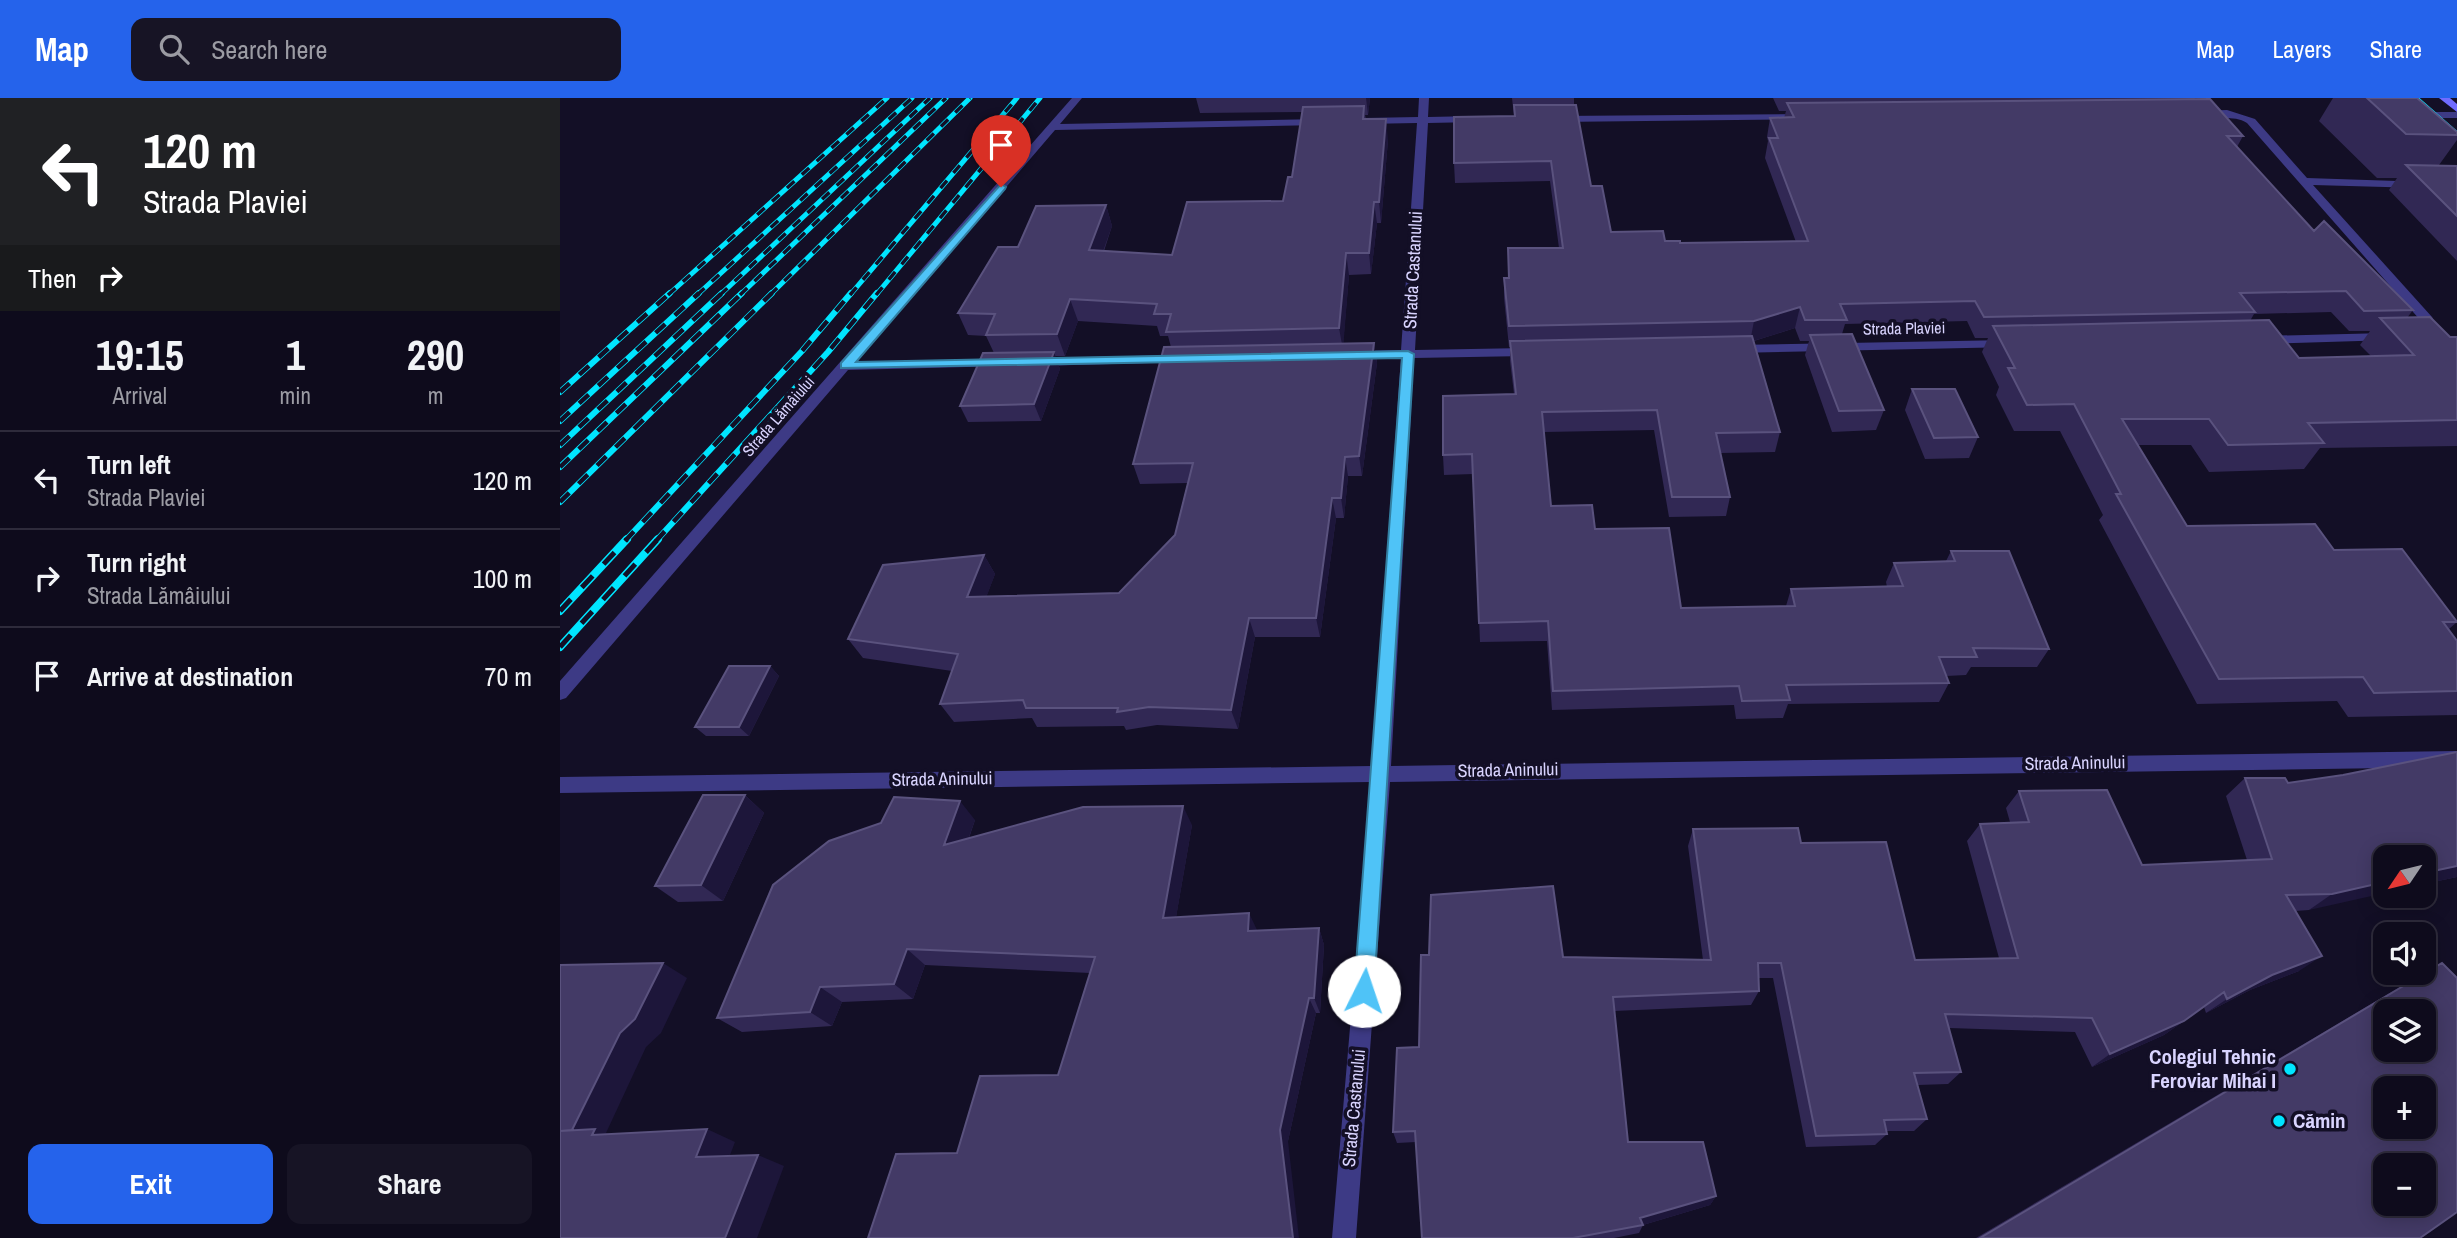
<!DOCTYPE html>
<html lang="en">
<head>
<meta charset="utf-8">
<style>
  :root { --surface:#0e0b1c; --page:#171425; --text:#f1f3f6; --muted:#9b9ba3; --line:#2e2b3b; --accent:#2563eb }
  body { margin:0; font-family:"Archivo Narrow",sans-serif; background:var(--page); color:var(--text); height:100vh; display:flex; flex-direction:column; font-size:26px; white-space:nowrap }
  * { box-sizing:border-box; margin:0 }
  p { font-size:23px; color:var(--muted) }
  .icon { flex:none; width:38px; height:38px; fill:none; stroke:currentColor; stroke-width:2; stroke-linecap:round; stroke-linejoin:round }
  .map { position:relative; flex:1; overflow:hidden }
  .panel { display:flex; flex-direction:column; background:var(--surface); width:560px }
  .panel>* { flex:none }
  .top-card { background:#202124; color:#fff; overflow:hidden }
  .needle { width:46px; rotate:235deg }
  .fabs { position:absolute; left:1813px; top:747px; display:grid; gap:14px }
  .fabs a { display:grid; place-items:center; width:63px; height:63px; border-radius:14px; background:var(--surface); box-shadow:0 4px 18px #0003,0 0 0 2px var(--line); font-size:35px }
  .pin { position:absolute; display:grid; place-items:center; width:60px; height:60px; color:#fff; margin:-72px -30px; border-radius:50% 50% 50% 0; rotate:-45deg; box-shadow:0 0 7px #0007 }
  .pin .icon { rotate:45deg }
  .me { position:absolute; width:77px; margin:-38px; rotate:4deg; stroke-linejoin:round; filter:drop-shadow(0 0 5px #0008) }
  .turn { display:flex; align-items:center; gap:24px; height:147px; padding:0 28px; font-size:32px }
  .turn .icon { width:91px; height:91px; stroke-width:2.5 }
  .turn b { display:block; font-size:49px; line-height:60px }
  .then { display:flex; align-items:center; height:66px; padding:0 28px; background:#0003; gap:14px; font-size:26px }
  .eta { display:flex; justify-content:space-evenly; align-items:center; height:119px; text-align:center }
  .eta b { font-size:42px; font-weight:700; line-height:49px }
  .button { display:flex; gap:14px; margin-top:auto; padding:14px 28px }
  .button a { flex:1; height:80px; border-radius:14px; background:var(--accent); color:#fff; font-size:28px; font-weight:700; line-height:80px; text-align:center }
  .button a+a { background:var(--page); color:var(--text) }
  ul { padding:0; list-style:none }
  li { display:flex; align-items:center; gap:21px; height:98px; padding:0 28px; border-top:2px solid var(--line) }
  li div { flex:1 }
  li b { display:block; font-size:26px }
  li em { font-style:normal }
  header { display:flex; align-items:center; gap:42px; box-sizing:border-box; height:98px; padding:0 35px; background:var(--accent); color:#fff }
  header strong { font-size:33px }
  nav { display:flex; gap:38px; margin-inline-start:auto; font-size:24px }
  .search { width:490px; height:63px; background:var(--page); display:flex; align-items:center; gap:18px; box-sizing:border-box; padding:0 24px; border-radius:14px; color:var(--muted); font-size:26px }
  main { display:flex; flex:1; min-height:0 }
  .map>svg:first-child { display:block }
</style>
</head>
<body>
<header>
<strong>Map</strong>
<div class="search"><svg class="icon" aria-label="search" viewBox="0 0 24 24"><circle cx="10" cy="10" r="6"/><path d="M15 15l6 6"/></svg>Search here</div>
<nav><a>Map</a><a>Layers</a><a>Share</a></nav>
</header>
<main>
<section class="panel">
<div class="top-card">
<div class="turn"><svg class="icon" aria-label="left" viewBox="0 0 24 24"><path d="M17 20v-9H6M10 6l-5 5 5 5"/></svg><div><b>120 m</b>Strada Plaviei</div></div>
<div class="then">Then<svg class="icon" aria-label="right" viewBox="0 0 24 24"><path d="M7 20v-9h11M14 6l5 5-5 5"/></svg></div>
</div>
<div class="eta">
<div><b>19:15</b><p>Arrival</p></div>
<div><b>1</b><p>min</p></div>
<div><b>290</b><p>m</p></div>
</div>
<ul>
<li><svg class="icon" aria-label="left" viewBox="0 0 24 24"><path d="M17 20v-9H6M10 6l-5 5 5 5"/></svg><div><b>Turn left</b><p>Strada Plaviei</p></div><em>120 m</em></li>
<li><svg class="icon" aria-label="right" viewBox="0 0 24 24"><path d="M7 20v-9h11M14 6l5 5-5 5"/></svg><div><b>Turn right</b><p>Strada Lămâiului</p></div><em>100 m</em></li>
<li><svg class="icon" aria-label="arrive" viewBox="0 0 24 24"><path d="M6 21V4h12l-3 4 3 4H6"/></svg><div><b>Arrive at destination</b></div><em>70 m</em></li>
</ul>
<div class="button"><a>Exit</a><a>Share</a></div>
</section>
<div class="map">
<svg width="1897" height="1140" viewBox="0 0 1897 1140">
  <rect width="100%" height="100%" fill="#130f26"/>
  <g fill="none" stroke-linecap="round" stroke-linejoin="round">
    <!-- street -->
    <path fill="#3d3a85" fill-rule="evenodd" d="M 512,0 L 522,0 L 500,26 L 762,21 L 767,24 L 762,27 L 495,32 L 296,264 L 441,261 L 448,265 L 446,268 L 288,272 L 6,600 L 0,602 L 0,583 Z
      M 859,0 L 869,0 L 868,19 L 916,18 L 921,21 L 916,24 L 868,25 L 855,252 L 973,250 L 980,254 L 973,258 L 854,260 L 831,668 L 1897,653 L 1897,669 L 830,684 L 796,1140 L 772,1140 L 811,684 L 0,695 L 0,679 L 812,668 L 841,260 L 795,261 L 788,257 L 795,253 L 841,252 L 857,25 L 804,26 L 799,23 L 804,20 L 858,19 Z
      M 1667,12 L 1695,21 L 1747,80 L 1897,85 L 1897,91 L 1753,87 L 1872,219 L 1877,228 L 1874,238 L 1857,241 L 1855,238 L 1863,233 L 1861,223 L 1687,25 C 1671,15 1650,25 1636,16 L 1641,13 Z
      M 1897,14 L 1897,20 L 1857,20 L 1852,17 L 1857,14 Z
      M 1249,16 L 1254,19 L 1253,21 L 997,24 L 992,21 L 997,18 Z
      M 1827,235 L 1832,236 L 1832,242 L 1701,246 L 1694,242 L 1701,238 Z
      M 1449,242 L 1456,246 L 1454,249 L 1173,255 L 1166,251 L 1173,247 Z
      M 623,257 L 628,258 L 628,264 L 476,268 L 469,264 L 476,260 Z"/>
    <!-- secondary -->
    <path fill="#6f6bff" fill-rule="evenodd" d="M 1879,0 L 1890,0 L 1897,6 L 1897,14 Z"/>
    <!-- tram -->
    <path stroke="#00e5ff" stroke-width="2" d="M 1858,0 L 1897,34"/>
    <!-- rail-far2 casing -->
    <g stroke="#00e5ff" stroke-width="5">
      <path id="rail-far2" d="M 108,197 L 327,0
        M 137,197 L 352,0
        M 160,197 L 370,0
        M 180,197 L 386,0
        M 210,197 L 410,0
        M 290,197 L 457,0
        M 316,197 L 480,0"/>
    </g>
    <!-- rail-far1 casing -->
    <g stroke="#00e5ff" stroke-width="6">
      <path id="rail-far1" d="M 0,294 L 110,195
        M 0,323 L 139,195
        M 0,347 L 162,195
        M 0,369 L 182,195
        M 0,404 L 212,195
        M 65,443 L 242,253 L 291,195
        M 96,443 L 268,254 L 317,195"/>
    </g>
    <!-- rail casing -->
    <g stroke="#00e5ff" stroke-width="8">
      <path id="rail" d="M 0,513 L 67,441
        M 0,549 L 98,441"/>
    </g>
    <!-- rail-far2 -->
    <use href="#rail-far2" stroke="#130f26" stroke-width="3.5" stroke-dasharray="10" stroke-linecap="butt"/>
    <!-- rail-far1 -->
    <use href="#rail-far1" stroke="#130f26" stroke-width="4.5" stroke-dasharray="13" stroke-linecap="butt"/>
    <!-- rail -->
    <use href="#rail" stroke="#130f26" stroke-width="5" stroke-dasharray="16" stroke-linecap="butt"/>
  </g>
  <!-- wall -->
  <path fill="#312854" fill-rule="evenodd" d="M 636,0 L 810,0 L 808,17 L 805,17 L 806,21 L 828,42 L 821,125 L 817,125 L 811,176 L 789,177 L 783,246 L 814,245 L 817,265 L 802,378 L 788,378 L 784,420 L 776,420 L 760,539 L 695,539 L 678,631 L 597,627 L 566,632 L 564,628 L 477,629 L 472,620 L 394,624 L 380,606 L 392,573 L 303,560 L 288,541 L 424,457 L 435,476 L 426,499 L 559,495 L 615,437 L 628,385 L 580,386 L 573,366 L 611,249 L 608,238 L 600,238 L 597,228 L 518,223 L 505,258 L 495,258 L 500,271 L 481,323 L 408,324 L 400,308 L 434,255 L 426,238 L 408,237 L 398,215 L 458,149 L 546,107 L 552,128 L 544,153 L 612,157 L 723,103 L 732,79 L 743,14 L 640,15 Z
    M 952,0 L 1014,0 L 1014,7 L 1031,88 L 1051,134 L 1120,145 L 1236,144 L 1205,60 L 1208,43 L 1207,39 L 1210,20 L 1224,20 L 1226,13 L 1219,13 L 1213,0 L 1635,0 L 1634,2 L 1683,38 L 1677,49 L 1754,133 L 1853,212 L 1847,220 L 1890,239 L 1897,239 L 1897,348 L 1760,350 L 1744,371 L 1649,374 L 1631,347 L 1578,347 L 1627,428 L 1774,452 L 1897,524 L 1889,531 L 1897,543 L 1897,617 L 1788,619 L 1777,603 L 1637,606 L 1539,422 L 1543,417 L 1500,333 L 1454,333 L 1436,297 L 1439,289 L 1422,254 L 1428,240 L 1415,240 L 1407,223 L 1285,226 L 1282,236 L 1324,312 L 1316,332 L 1272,334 L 1245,257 L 1249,243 L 1240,243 L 1235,230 L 1194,243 L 1220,334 L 1215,354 L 1160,355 L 1170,399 L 1166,418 L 1109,419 L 1094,332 L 984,334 L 991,408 L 1035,431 L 1121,510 L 1226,508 L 1231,491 L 1327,489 L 1326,484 L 1334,465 L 1386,463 L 1391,453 L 1489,551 L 1477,569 L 1411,569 L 1406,577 L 1386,578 L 1389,585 L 1379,604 L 1228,606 L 1223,620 L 1176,621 L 1174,607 L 992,612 L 987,543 L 920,544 L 913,376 L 884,377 L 883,357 L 954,296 L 950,263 L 950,249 L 949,249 L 944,200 L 944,180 L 949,180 L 999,150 L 990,83 L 895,85 L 894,65 L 954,18 ZM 1771,214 L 1789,233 L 1810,233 L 1800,247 L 1811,258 L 1739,260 L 1690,223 L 1694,216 Z
    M 1773,0 L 1857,0 L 1897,34 L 1897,42 L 1879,67 L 1897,68 L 1897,163 L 1829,92 L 1837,80 L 1817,80 L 1759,23 Z
    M 1352,291 L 1418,339 L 1409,360 L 1365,361 L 1345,312 Z
    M 210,568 L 219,578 L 189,638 L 146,638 L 135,629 Z
    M 1897,654 L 1897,779 L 1864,786 L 1864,760 L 1749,812 L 1735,813 L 1739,873 L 1690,892 L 1646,915 L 1644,909 L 1604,937 L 1532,969 L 1515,934 L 1389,930 L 1401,974 L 1388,986 L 1358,987 L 1367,1021 L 1354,1033 L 1326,1033 L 1327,1036 L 1315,1047 L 1246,1049 L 1213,880 L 1198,880 L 1199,893 L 1191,907 L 1054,913 L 1068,1044 L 1156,1098 L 1150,1107 L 1083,1127 L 1079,1135 L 1054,1140 L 862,1140 L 856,1044 L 837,1045 L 833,1034 L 859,949 L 1003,859 L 1143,862 L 1128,748 L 1133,731 L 1241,745 L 1355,862 L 1439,860 L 1407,743 L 1420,726 L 1450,724 L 1446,710 L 1459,693 L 1582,767 L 1687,762 L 1666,698 L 1685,680 L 1728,685 L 1783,677 Z
    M 185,697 L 204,715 L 163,803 L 118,804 L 95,788 Z
    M 415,722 L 409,740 L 632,727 L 616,819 L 697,832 L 759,830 L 764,847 L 760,915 L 756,915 L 728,1043 L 397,1055 L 498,977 L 530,875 L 365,867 L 353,901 L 282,904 L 272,928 L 182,934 L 157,920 L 321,725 Z
    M 1882,865 L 1860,1140 L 1416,1140 L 1828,896 Z"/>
  <!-- shaded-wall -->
  <path fill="#1d163a" d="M 806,0 L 810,0 L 808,17 Z
    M 826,21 L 828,42 L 821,125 L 819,104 Z
    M 814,104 L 817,125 L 811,176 L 809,155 Z
    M 546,107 L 552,128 L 536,173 L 529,152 Z
    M 786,155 L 789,177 L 783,252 L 779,230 Z
    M 510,201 L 518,223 L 505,258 L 497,236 Z
    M 1240,209 L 1235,230 L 1190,244 L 1194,223 Z
    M 814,245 L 817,265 L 802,378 L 799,358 Z
    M 494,254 L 500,271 L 481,323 L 474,306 Z
    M 785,359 L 788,378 L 784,420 L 781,400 Z
    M 772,400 L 776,420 L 760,539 L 756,520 Z
    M 424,457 L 435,476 L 419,519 L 407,499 Z
    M 689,520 L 695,539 L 678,631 L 671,612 Z
    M 210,568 L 219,578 L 189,638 L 179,629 Z
    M 185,697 L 204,715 L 163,803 L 141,787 Z
    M 400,703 L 415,722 L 400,764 L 384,747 Z
    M 623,708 L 632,727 L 613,837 L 603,820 Z
    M 1897,768 L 1897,779 L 1864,786 L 1864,775 Z
    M 1825,784 L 1825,795 L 1749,812 L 1772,796 Z
    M 689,815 L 697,832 L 688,833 Z
    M 759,830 L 764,847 L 760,915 L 754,900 Z
    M 347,851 L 365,867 L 353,901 L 334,886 Z
    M 1762,858 L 1739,873 L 1690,892 L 1646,915 L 1667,901 L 1712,877 Z
    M 103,865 L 127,880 L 101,935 L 86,949 L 46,1035 L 67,1043 L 12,1033 L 60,935 Z
    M 260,889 L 282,904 L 272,928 L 250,914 Z
    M 749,900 L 756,915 L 728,1043 L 739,1140 L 733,1140 L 720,1032 Z
    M 1624,923 L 1604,937 L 1532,969 L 1550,956 Z
    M 147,1031 L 175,1044 L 165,1070 L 136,1059 Z
    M 198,1057 L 224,1068 L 197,1140 L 165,1140 Z
    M 1156,1098 L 1150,1107 L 1076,1129 L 1080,1120 Z"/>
  <!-- building -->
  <path fill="#433a66" stroke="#5a527e" stroke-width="2" fill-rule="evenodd" d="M 1807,0 L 1857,0 L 1897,34 L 1897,37 L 1846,36 Z
    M 1650,1 L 1683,38 L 1667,38 L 1754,133 L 1764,123 L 1853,212 L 1804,213 L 1786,193 L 1680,195 L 1695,214 L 1424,219 L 1415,203 L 1280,206 L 1287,222 L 1245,222 L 1240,209 L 1194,223 L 949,228 L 944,180 L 949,180 L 948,150 L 1003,150 L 991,63 L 894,65 L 894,19 L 955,18 L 954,7 L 1016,7 L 1031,88 L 1042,88 L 1051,134 L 1103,133 L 1105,143 L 1120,143 L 1120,145 L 1248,143 L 1209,40 L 1218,40 L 1210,20 L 1234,19 L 1227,5 Z
    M 804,8 L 803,21 L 826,21 L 819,104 L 814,104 L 809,155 L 786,155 L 779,230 L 606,234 L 611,216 L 594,216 L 597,206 L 510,201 L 497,236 L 426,237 L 435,216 L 398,215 L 438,149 L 458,149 L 476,108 L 546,107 L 529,152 L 612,157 L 627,104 L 723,103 L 728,79 L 732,79 L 743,9 Z
    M 1846,67 L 1897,68 L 1897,118 Z
    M 1870,219 L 1890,239 L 1897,239 L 1897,322 L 1748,325 L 1764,345 L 1668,347 L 1649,321 L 1562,321 L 1627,428 L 1755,426 L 1774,452 L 1842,451 L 1897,524 L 1883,524 L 1897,543 L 1897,593 L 1814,595 L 1803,579 L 1659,581 L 1556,396 L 1561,396 L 1514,306 L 1467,307 L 1448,270 L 1455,270 L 1433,228 L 1709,222 L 1739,260 L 1854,257 L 1820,220 Z
    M 1292,236 L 1324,312 L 1279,313 L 1250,237 Z
    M 1192,238 L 1220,334 L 1156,335 L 1170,399 L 1112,399 L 1097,312 L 982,314 L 991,408 L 1032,407 L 1035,431 L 1109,430 L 1121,510 L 1235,508 L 1231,491 L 1343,488 L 1334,465 L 1395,463 L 1391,453 L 1449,453 L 1489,551 L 1413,550 L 1417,559 L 1379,559 L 1389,585 L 1226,587 L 1230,602 L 1182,603 L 1179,588 L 993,593 L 988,523 L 919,525 L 912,356 L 883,357 L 883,298 L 956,296 L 950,243 Z
    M 814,245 L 799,358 L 785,359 L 781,400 L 772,400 L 756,520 L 689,520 L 671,612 L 589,609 L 557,614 L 558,610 L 466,610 L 463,602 L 380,606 L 398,556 L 288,541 L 323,467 L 424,457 L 407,499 L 559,495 L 615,437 L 633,365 L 573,366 L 604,249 Z
    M 494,254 L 474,306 L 400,308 L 423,255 Z
    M 1352,291 L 1395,291 L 1418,339 L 1374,340 Z
    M 169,568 L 210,568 L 179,629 L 135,629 Z
    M 1897,654 L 1897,768 L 1864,775 L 1864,760 L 1825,760 L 1825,784 L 1772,796 L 1726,797 L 1762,858 L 1712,877 L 1667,901 L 1664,894 L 1624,923 L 1550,956 L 1532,920 L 1385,916 L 1401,974 L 1354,975 L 1367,1021 L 1324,1022 L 1327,1036 L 1256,1038 L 1221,865 L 1198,865 L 1199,893 L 1053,899 L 1068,1044 L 1143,1044 L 1156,1098 L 1080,1120 L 1083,1127 L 1013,1140 L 862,1140 L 855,1033 L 833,1034 L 837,950 L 859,949 L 861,857 L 869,857 L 871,797 L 993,788 L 1003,859 L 1151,862 L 1133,731 L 1238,730 L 1241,745 L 1326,744 L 1355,862 L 1458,860 L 1420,726 L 1469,724 L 1459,693 L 1547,692 L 1582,767 L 1712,761 L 1685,680 L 1725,680 L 1728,685 L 1783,677 Z
    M 143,697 L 185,697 L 141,787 L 95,788 Z
    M 334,699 L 400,703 L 384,747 L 523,709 L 623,708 L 603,820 L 689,815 L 688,833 L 759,830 L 754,900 L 749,900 L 720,1032 L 733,1140 L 308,1140 L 336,1056 L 397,1055 L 420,978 L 498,977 L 535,859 L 347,851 L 334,886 L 260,889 L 250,914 L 157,920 L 213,787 L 269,743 L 321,725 Z
    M 103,865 L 75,921 L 60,935 L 12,1032 L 0,1033 L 0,867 Z
    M 1882,865 L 1897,880 L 1897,1114 L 1860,1140 L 1420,1140 ZM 1825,914 L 1864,914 L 1864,952 L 1825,952 ZM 1825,990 L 1864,990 L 1864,1029 L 1825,1029 ZM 1825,1068 L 1864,1068 L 1864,1106 L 1825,1106 Z
    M 35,1031 L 32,1037 L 147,1031 L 136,1059 L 198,1057 L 165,1140 L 0,1140 L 0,1033 Z"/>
  <!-- route -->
  <path fill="#4fc3f7" stroke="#337fa1" stroke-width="2" d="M 441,86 L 446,89 L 445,91 L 296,264 L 848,253 L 854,256 L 814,893 L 811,900 L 804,903 L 797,900 L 794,893 L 842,260 L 281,270 L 281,265 Z"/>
  <!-- markers -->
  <g fill="#00e5ff" stroke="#130f26" stroke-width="2.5">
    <circle cx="1730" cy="971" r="7"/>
    <circle cx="1719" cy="1023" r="7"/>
  </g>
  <g text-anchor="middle" stroke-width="7" stroke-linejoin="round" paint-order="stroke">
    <!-- far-street labels -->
    <g font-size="16" fill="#d9d4ff" stroke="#130f26">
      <text transform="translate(1344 230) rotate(-1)" y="6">Strada Plaviei</text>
      <text transform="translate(218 318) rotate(-49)" y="6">Strada Lămâiului</text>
    </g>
    <!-- street labels -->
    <g font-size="18" fill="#d9d4ff" stroke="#130f26">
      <text transform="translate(853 172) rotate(-87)" y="6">Strada Castanului</text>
      <text transform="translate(1515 665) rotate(-1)" y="6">Strada Aninului</text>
      <text transform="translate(948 672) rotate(-1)" y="6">Strada Aninului</text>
      <text transform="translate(382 681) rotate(-1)" y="6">Strada Aninului</text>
      <text transform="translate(794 1010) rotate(-85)" y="6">Strada Castanului</text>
    </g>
    <!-- near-poi labels -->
    <g font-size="21" font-weight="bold" fill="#d9d4ff" stroke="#130f26" text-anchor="end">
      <text x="1716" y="966">Colegiul Tehnic<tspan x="1716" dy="24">Feroviar Mihai I</tspan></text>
      <text x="1733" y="1030" text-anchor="start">Cămin</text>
    </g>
  </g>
</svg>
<div class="fabs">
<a><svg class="needle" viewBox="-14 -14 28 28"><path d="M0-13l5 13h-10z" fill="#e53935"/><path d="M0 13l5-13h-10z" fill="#9b9ba3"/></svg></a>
<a><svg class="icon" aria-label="sound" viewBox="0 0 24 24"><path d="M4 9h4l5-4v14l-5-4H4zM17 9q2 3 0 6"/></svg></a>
<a><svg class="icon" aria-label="layers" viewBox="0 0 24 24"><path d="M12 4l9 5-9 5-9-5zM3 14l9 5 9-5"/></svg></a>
<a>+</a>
<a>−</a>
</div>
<div class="pin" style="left:441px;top:89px;background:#d93025"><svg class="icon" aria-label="arrive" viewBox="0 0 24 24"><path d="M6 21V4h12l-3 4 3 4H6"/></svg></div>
<svg class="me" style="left:804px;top:893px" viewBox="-20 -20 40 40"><circle r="19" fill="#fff"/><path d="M0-13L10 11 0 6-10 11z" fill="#4fc3f7"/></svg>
</div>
</main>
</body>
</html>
